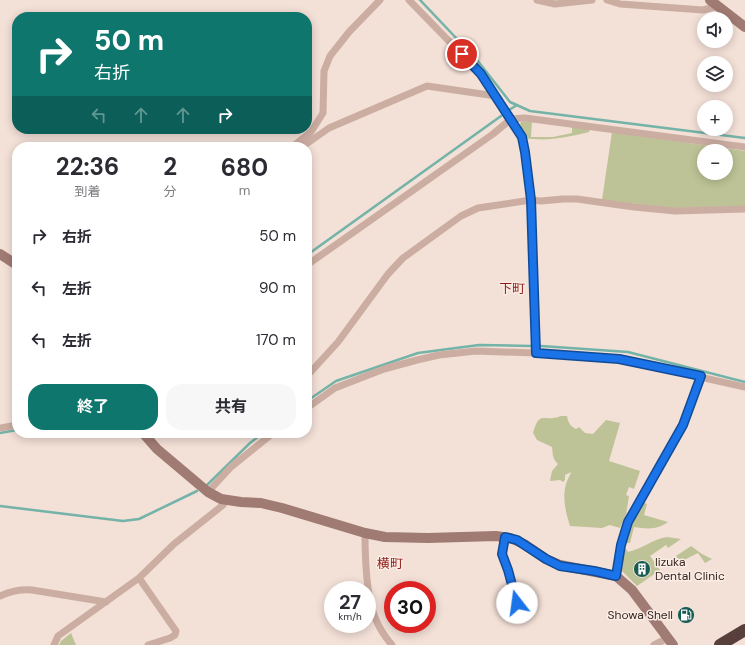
<!DOCTYPE html>
<html lang="ja">
<head>
<meta charset="utf-8">
<style>
  :root { --surface:#fff; --page:#f7f7f7; --text:#2b2b33; --muted:#7c7c81; --accent:#0f766e }
  body { margin:0; font-family:"DM Sans","Noto Sans JP",sans-serif; background:var(--page); color:var(--text); height:100vh; display:flex; flex-direction:column; font-size:15px; white-space:nowrap }
  * { box-sizing:border-box; margin:0 }
  p { font-size:13px; color:var(--muted) }
  .icon { flex:none; width:22px; height:22px; fill:none; stroke:currentColor; stroke-width:2; stroke-linecap:round; stroke-linejoin:round }
  .map { position:relative; flex:1; overflow:hidden }
  .drawer { position:absolute; left:12px; top:142px; width:300px; height:296px; display:flex; flex-direction:column; background:var(--surface); border-radius:16px; box-shadow:0 2px 10px #0003 }
  .drawer>* { flex:none }
  .top-card { position:absolute; left:12px; top:12px; width:300px; height:122px; border-radius:16px; box-shadow:0 2px 10px #0003; background:#0f766e; color:#fff; overflow:hidden }
  .fabs { position:absolute; left:697px; top:12px; display:grid; gap:8px }
  .fabs a { display:grid; place-items:center; width:36px; height:36px; border-radius:50%; background:var(--surface); box-shadow:0 2px 10px #0003; font-size:20px }
  .speed { position:absolute; left:324px; top:581px; display:flex; gap:8px; font-size:20px; font-weight:700; text-align:center }
  .speed>* { display:grid; place-content:center; width:52px; height:52px; border-radius:50%; background:var(--surface); box-shadow:0 2px 10px #0003; line-height:1 }
  .speed small { font-size:10px; font-weight:400 }
  .speed .limit { border:6px solid #d22; background:#fff; color:#111 }
  .pin { position:absolute; display:grid; place-items:center; width:34px; height:34px; color:#fff; margin:-17px; border:2px solid #fff; border-radius:50%; box-shadow:0 1px 4px #0007 }
  .me { position:absolute; width:44px; margin:-22px; rotate:345deg; stroke-linejoin:round; filter:drop-shadow(0 0 3px #0008) }
  .turn { display:flex; align-items:center; gap:14px; height:84px; padding:0 16px; font-size:18px }
  .turn .icon { width:52px; height:52px; stroke-width:2.5 }
  .turn b { display:block; font-size:28px; line-height:34px }
  .lanes { display:flex; align-items:center; height:38px; padding:0 16px; background:#0003; justify-content:center; gap:20px; direction:ltr }
  .lanes .off { opacity:.35 }
  .eta { display:flex; justify-content:space-evenly; align-items:center; height:68px; text-align:center }
  .eta b { font-size:24px; font-weight:700; line-height:28px }
  .cta { display:flex; gap:8px; margin-top:auto; padding:8px 16px }
  .cta a { flex:1; height:46px; border-radius:16px; background:var(--accent); color:#fff; font-size:16px; font-weight:700; line-height:46px; text-align:center }
  .cta a+a { background:var(--page); color:var(--text) }
  ul { padding:0; list-style:none }
  li { display:flex; align-items:center; gap:12px; height:52px; padding:0 16px }
  li div { flex:1 }
  li b { display:block; font-size:15px }
  li em { font-style:normal }
  .map>svg:first-child { display:block }
</style>
</head>
<body>
<div class="map">
<svg width="745" height="645" viewBox="0 0 745 645">
  <rect width="100%" height="100%" fill="#f3e0d7"/>
  <!-- green -->
  <path fill="#bdc396" fill-rule="evenodd" d="M 532,121 L 531,137 L 553,137 L 572,133 L 572,126 L 590,128 L 589,132 C 568,137 547,142 525,138 L 520,124 L 521,122 Z
    M 612,132 L 745,151 L 745,206 L 672,208 L 602,200 ZM 704,151 L 726,151 L 726,173 L 704,173 Z
    M 561,416 L 567,416 C 568,422 570,426 576,429 L 579,427 L 585,433 L 593,434 L 606,420 L 620,423 L 609,461 L 640,471 L 634,489 L 629,487 L 626,495 L 629,496 L 626,515 L 620,528 L 610,525 L 602,528 L 570,526 C 566,513 562,498 566,484 C 567,480 570,476 571,472 L 565,475 L 565,480 L 563,482 L 560,480 L 550,481 L 552,471 L 558,464 C 552,458 553,455 552,447 L 537,440 L 533,433 C 540,409 543,423 561,416 Z
    M 643,502 L 647,504 L 644,515 L 668,522 C 657,530 647,529 634,527 L 630,543 L 626,543 L 630,527 Z
    M 667,537 L 681,539 L 668,548 L 666,545 L 650,556 L 660,570 L 637,586 L 622,571 L 623,555 L 625,549 L 626,549 L 628,552 C 642,549 653,539 667,537 Z
    M 691,546 L 702,554 L 712,559 L 705,563 L 698,553 L 680,562 L 676,556 Z
    M 71,633 L 76,645 L 59,645 L 61,641 Z"/>
  <g fill="none" stroke-linecap="round" stroke-linejoin="round">
    <!-- stream -->
    <path stroke="#74b3a8" stroke-width="2.5" d="M 420,0 L 477,60 L 510,102 L 530,111 L 745,138
      M 509,110 L 517,105
      M 307,255 L 501,116
      M 541,346 L 628,352 L 745,382
      M 307,401 L 336,381 L 418,353 L 479,345 L 531,346
      M 0,433 L 17,430
      M 206,486 L 250,443 L 263,433
      M 0,506 L 123,521 L 139,519 L 197,491"/>
    <!-- street -->
    <path stroke="#ccada2" stroke-width="7" d="M 409,0 L 481,74 L 522,137 L 525,152 L 531,200 L 536,353
      M 537,0 L 555,4 L 592,0
      M 607,0 L 620,4 L 703,10 L 718,6
      M 292,147 L 311,132 L 323,113 L 324,71 L 330,56 L 349,32 L 380,0
      M 302,147 L 329,128 L 427,86 L 496,96
      M 307,265 L 493,134 L 511,119 L 525,118 L 745,147
      M 307,376 L 338,342 L 388,274 L 403,258 L 461,216 L 478,208 L 531,200 L 541,201 L 563,199 L 577,199 L 634,207 L 675,211 L 745,209
      M 307,408 L 335,388 L 384,369 L 417,360 L 439,355 L 476,351 L 536,353 L 619,359 L 745,387
      M 0,428 L 17,425
      M 208,492 L 231,467 L 273,433
      M 365,533 C 365,558 366,600 377,622 C 381,631 386,638 392,645
      M 505,537 L 502,554 L 508,570 L 517,603
      M 616,576 L 621,545 L 629,522 L 683,425 L 701,376
      M 139,578 L 176,631 L 175,635 L 170,638 L 148,645
      M 0,596 C 11,591 20,589 32,590 L 106,602
      M 54,645 L 58,636 L 139,578 L 174,544 L 223,505 L 226,500
      M 654,645 L 668,638"/>
    <!-- secondary -->
    <path stroke="#a07b74" stroke-width="10" d="M 710,0 L 745,27
      M 0,254 L 17,265
      M 143,433 L 157,449 L 208,492 L 221,499 L 241,502 L 261,503 L 282,508 L 365,533 L 385,537 L 428,538 L 496,536 L 510,538 L 524,544 L 546,559 L 560,565 L 616,576 L 632,590 L 673,645"/>
    <!-- highway -->
    <path stroke="#583f3c" stroke-width="12" d="M 720,645 L 745,630"/>
  </g>
  <g fill="none" stroke-linecap="round" stroke-linejoin="round">
    <!-- route casing -->
    <g stroke="#114b97" stroke-width="10">
      <path id="route" d="M 462,54 L 481,74 L 522,137 L 525,152 L 531,200 L 536,353 L 619,359 L 701,376 L 683,425 L 628,522 L 621,545 L 616,576 L 594,571 L 560,566 L 546,559 L 517,540 L 505,537 L 502,554 L 508,570 L 517,603"/>
    </g>
    <!-- route -->
    <use href="#route" stroke="#1a73e8" stroke-width="7"/>
  </g>
  <!-- icons -->
  <defs>
    <g id="building-disc" transform="scale(0.9)"><circle r="9.5" fill="#175b52" stroke="#fbece4"/><path d="M-4-6H4V6H1V3H-1V6H-4ZM-2.5-4.3h1.7v1.8h-1.7ZM.8-4.3h1.7v1.8H.8ZM-2.5-1h1.7V.8h-1.7ZM.8-1h1.7V.8H.8Z" fill="#fff"/></g>
    <g id="fuel-disc" transform="scale(0.9)"><circle r="9.5" fill="#175b52" stroke="#fbece4"/><path d="M-5.5-6h7V0h2V4h1.3V-2.5L3-4.5l.8-.8L6-3V5H2.5V1h-1V6h-7ZM-4.2-4.7v3.2H.2V-4.7Z" fill="#fff"/></g>
  </defs>
  <g fill-rule="evenodd">
    <use href="#building-disc" x="642" y="569"/>
    <use href="#fuel-disc" x="686" y="615"/>
  </g>
  <g text-anchor="middle" stroke-width="3" stroke-linejoin="round" paint-order="stroke">
    <!-- poi labels -->
    <g font-size="12" fill="#362725" stroke="#fbece4" text-anchor="start">
      <text x="655" y="566">Iizuka<tspan x="655" dy="14">Dental Clinic</tspan></text>
      <text x="673" y="619" text-anchor="end">Showa Shell</text>
    </g>
    <!-- neighbourhood labels -->
    <g font-size="13" fill="#8c1b17" stroke="#fbece4">
      <text x="512" y="293">下町</text>
      <text x="390" y="568">横町</text>
    </g>
  </g>
</svg>
<div class="fabs">
<a><svg class="icon" aria-label="sound" viewBox="0 0 24 24"><path d="M4 9h4l5-4v14l-5-4H4zM17 9q2 3 0 6"/></svg></a>
<a><svg class="icon" aria-label="layers" viewBox="0 0 24 24"><path d="M12 4l9 5-9 5-9-5zM3 14l9 5 9-5"/></svg></a>
<a>+</a>
<a>−</a>
</div>
<div class="speed"><div>27<small>km/h</small></div><div class="limit">30</div></div>
<div class="pin" style="left:462px;top:54px;background:#d93025"><svg class="icon" aria-label="arrive" viewBox="0 0 24 24"><path d="M6 21V4h12l-3 4 3 4H6"/></svg></div>
<svg class="me" style="left:517px;top:603px" viewBox="-20 -20 40 40"><circle r="19" fill="#fff"/><path d="M0-13L10 11 0 6-10 11z" fill="#1a73e8"/></svg>
<div class="top-card">
<div class="turn"><svg class="icon" aria-label="right" viewBox="0 0 24 24"><path d="M7 20v-9h11M14 6l5 5-5 5"/></svg><div><b>50 m</b>右折</div></div>
<div class="lanes"><svg class="icon off" aria-label="left" viewBox="0 0 24 24"><path d="M17 20v-9H6M10 6l-5 5 5 5"/></svg><svg class="icon off" aria-label="ahead" viewBox="0 0 24 24"><path d="M12 20V5M6 11l6-6 6 6"/></svg><svg class="icon off" aria-label="ahead" viewBox="0 0 24 24"><path d="M12 20V5M6 11l6-6 6 6"/></svg><svg class="icon" aria-label="right" viewBox="0 0 24 24"><path d="M7 20v-9h11M14 6l5 5-5 5"/></svg></div>
</div>
<section class="drawer">
<div class="eta">
<div><b>22:36</b><p>到着</p></div>
<div><b>2</b><p>分</p></div>
<div><b>680</b><p>m</p></div>
</div>
<ul>
<li><svg class="icon" aria-label="right" viewBox="0 0 24 24"><path d="M7 20v-9h11M14 6l5 5-5 5"/></svg><div><b>右折</b></div><em>50 m</em></li>
<li><svg class="icon" aria-label="left" viewBox="0 0 24 24"><path d="M17 20v-9H6M10 6l-5 5 5 5"/></svg><div><b>左折</b></div><em>90 m</em></li>
<li><svg class="icon" aria-label="left" viewBox="0 0 24 24"><path d="M17 20v-9H6M10 6l-5 5 5 5"/></svg><div><b>左折</b></div><em>170 m</em></li>
</ul>
<div class="cta"><a>終了</a><a>共有</a></div>
</section>
</div>
</body>
</html>
